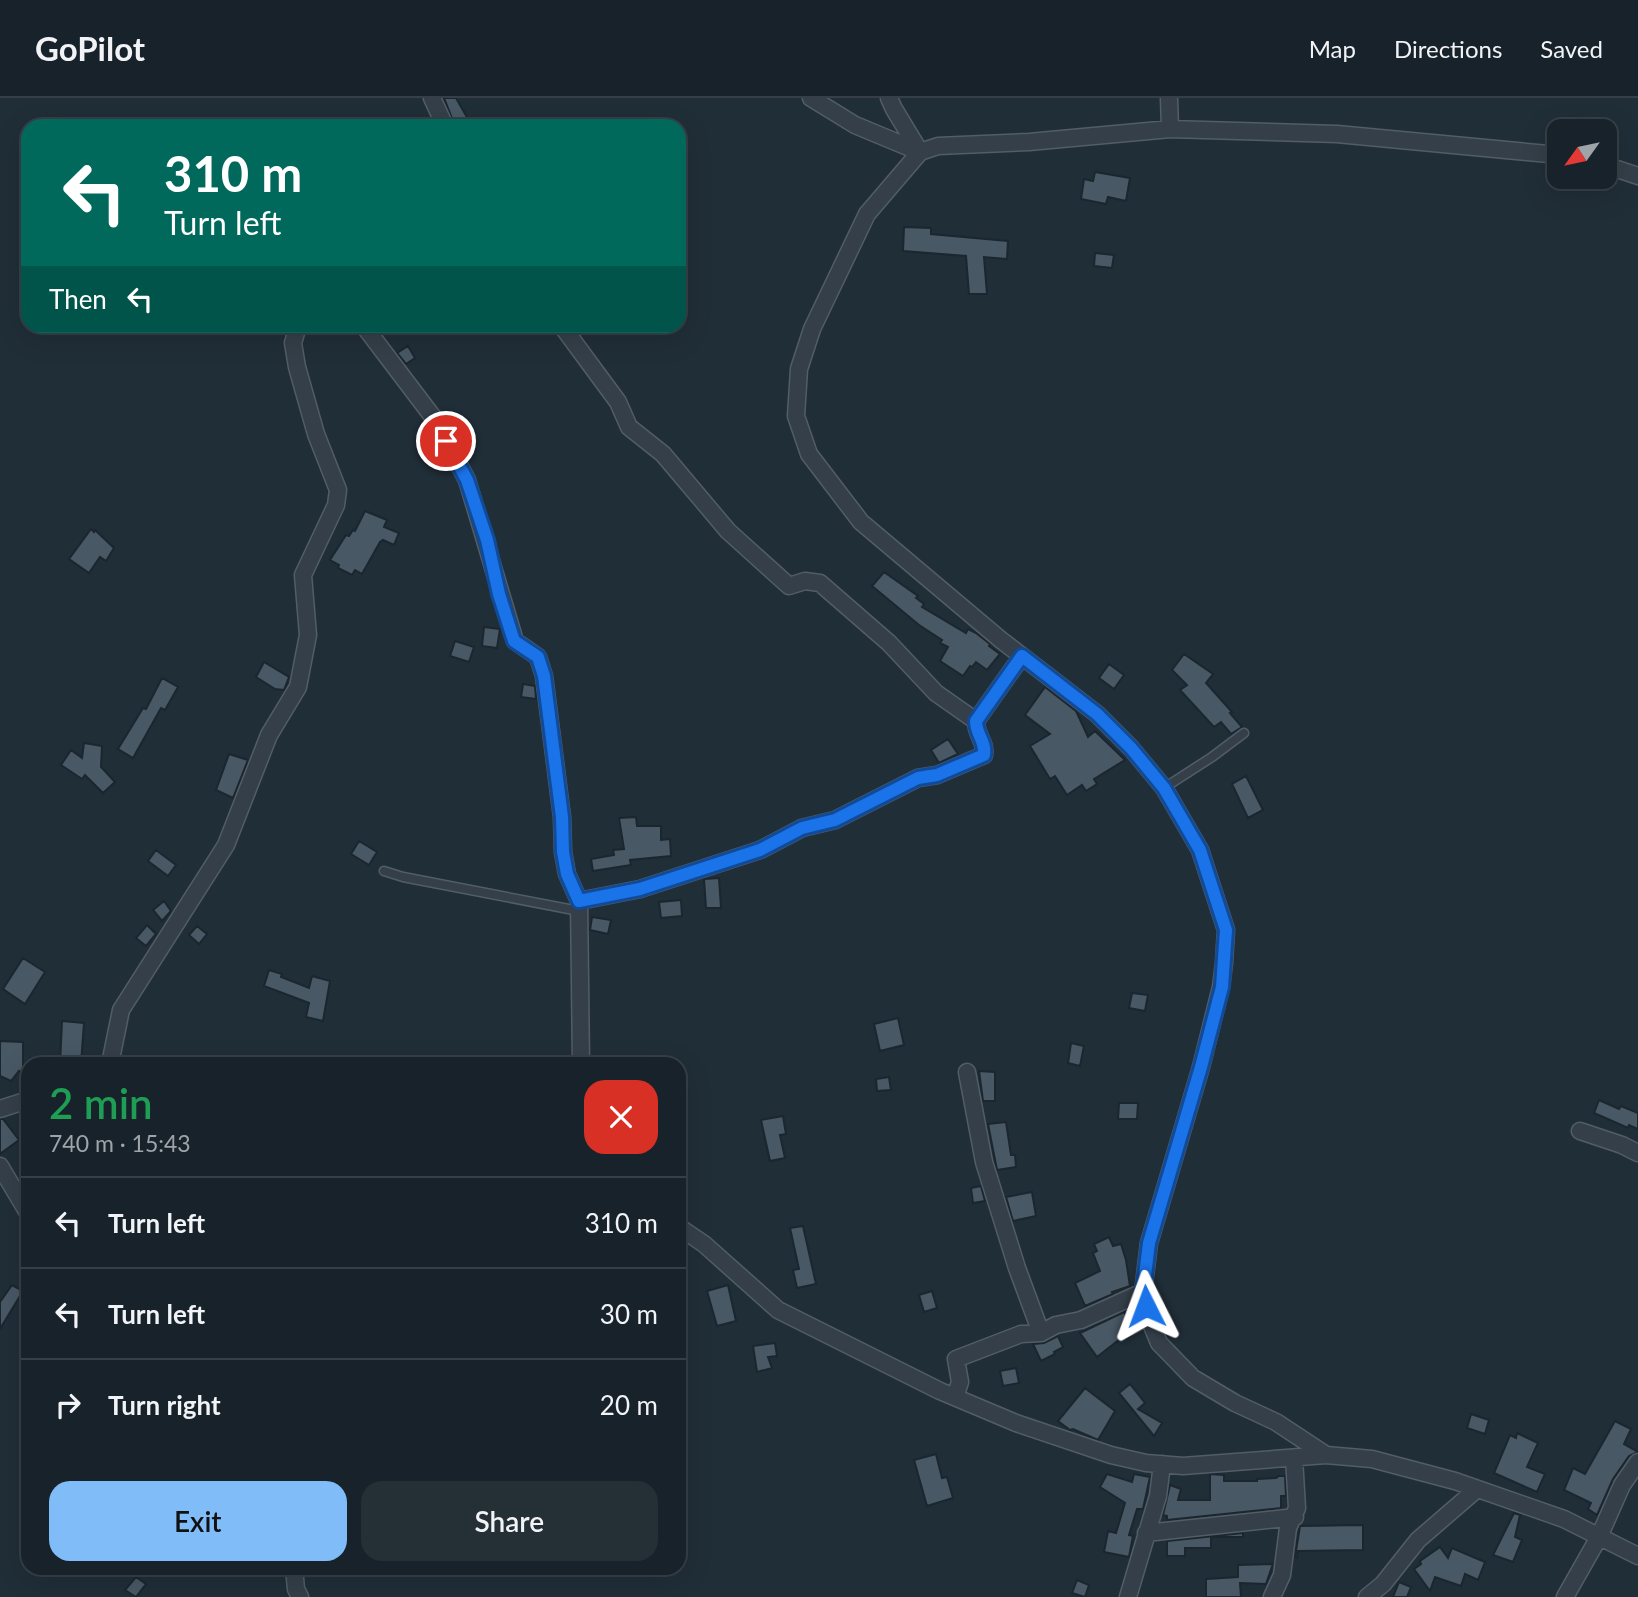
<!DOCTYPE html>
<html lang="en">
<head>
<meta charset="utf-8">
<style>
  :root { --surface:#18222a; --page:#252f36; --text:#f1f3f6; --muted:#9fa4a8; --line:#363f47; --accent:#80bdf8 }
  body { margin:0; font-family:Lato,sans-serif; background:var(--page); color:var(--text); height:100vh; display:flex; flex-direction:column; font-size:26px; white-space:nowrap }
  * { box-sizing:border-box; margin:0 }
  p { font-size:23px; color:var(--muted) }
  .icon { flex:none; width:38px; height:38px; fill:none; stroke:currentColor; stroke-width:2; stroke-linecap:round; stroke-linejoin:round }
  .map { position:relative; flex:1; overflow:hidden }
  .details { position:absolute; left:21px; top:959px; width:665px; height:518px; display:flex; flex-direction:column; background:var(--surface); border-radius:21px; box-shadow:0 7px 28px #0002,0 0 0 2px var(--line) }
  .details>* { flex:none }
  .guide { position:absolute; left:21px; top:21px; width:665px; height:214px; border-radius:21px; box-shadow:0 7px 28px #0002,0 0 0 2px var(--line); background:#00695c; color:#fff; overflow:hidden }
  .needle { width:46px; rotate:237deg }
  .tools { position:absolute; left:1547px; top:21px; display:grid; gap:14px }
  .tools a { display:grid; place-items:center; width:70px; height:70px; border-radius:14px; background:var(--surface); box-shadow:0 7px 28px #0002,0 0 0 2px var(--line); font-size:35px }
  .pin { position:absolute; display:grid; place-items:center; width:60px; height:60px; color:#fff; margin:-30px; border:4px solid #fff; border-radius:50%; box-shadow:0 2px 7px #0007 }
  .me { position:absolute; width:77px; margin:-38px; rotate:357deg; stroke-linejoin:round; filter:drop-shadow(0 0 5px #0008) }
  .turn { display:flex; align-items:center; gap:24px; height:147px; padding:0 28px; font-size:32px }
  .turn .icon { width:91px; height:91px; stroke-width:2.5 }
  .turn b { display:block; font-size:49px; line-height:60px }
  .then { display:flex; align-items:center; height:66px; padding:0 28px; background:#0003; gap:14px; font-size:26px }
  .round { display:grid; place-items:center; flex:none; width:74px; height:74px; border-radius:21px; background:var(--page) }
  .head { display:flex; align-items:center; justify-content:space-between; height:119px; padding:0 28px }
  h1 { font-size:42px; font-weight:600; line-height:52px; color:#1e9e55 }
  .action { display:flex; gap:14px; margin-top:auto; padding:14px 28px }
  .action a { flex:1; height:80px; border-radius:21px; background:var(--accent); color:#111; font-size:28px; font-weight:600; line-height:80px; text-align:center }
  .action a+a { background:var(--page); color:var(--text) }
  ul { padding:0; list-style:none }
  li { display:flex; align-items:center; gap:21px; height:91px; padding:0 28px; border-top:2px solid var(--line) }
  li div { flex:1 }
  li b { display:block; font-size:26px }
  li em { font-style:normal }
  header { display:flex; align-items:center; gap:42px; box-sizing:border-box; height:98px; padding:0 35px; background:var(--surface); border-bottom:2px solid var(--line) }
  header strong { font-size:33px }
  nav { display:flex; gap:38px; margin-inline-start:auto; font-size:24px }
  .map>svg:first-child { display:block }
</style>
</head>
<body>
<header>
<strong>GoPilot</strong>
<nav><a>Map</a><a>Directions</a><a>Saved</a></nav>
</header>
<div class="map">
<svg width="1638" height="1499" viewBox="0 0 1638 1499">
  <rect width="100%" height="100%" fill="#202e38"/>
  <!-- building -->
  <path fill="#485865" stroke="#1b262f" stroke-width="2" d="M 444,0 L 456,0 L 472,28 L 455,28 Z
    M 1095,74 L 1130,80 L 1126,103 L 1108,99 L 1106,106 L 1081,101 L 1084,81 L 1093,83 Z
    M 904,129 L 931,130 L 931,136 L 1008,143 L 1007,161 L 984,159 L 987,196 L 969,196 L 966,158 L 903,153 Z
    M 1095,155 L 1114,157 L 1112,170 L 1094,168 Z
    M 408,248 L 415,260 L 406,266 L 397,255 Z
    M 365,413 L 387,422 L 384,429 L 399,435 L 394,447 L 383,442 L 380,444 L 362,476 L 355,472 L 352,477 L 338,470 L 339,467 L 330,462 L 346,437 L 349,438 L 353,432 L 355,433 Z
    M 91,431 L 94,434 L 95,432 L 114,450 L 106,463 L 100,459 L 89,475 L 69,461 Z
    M 884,474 L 918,498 L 916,500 L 924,506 L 922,509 L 966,535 L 968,531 L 976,535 L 990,546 L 989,548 L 1000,556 L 987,572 L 976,564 L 972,569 L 970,568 L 963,578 L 940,563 L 948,549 L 940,545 L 942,542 L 919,527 L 872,488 Z
    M 484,529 L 500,531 L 497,550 L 482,548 Z
    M 455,543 L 474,549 L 469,564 L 450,558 Z
    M 1184,556 L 1213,576 L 1206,585 L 1232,614 L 1230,615 L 1242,629 L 1231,636 L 1221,624 L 1214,629 L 1180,592 L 1187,587 L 1172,572 Z
    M 264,564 L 289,579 L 284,592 L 275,591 L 256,579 Z
    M 1109,566 L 1124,577 L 1114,591 L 1099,580 Z
    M 162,580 L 178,589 L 165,612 L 161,610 L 133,660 L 118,651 L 143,610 L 146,611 Z
    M 523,586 L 535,588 L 536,601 L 521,599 Z
    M 1045,589 L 1076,613 L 1088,639 L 1095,633 L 1125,662 L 1094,681 L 1097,686 L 1086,693 L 1082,687 L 1067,697 L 1055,678 L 1050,681 L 1030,648 L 1050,636 L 1025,617 Z
    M 948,641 L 958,656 L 939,665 L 931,652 Z
    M 84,645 L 102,648 L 101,669 L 115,684 L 103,695 L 85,677 L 82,681 L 61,667 L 71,652 L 82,660 Z
    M 229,656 L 248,662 L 233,700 L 216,692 Z
    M 1246,678 L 1263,712 L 1248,720 L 1232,686 Z
    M 636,719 L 637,728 L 661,728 L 661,742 L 670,741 L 671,758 L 630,762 L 631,767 L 593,773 L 591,761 L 614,757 L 613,752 L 624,751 L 619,720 Z
    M 359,743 L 377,754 L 369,767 L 351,756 Z
    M 156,752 L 176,767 L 168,778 L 148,763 Z
    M 719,780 L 721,810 L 706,810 L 704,781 Z
    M 681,802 L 682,818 L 661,820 L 659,804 Z
    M 164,803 L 171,813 L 162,823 L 153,812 Z
    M 592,819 L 611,822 L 608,836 L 590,832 Z
    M 147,827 L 156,836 L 146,848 L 136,840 Z
    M 197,828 L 207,836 L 199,846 L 189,837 Z
    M 23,860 L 45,874 L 25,906 L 3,891 Z
    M 269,872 L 282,876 L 281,879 L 309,890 L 312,878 L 330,883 L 323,923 L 306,919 L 309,905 L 264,888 Z
    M 1132,895 L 1148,897 L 1145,913 L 1129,910 Z
    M 898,920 L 904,947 L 880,953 L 874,926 Z
    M 62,923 L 84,925 L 81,966 L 60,966 Z
    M 0,943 L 23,944 L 23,974 L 19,973 L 11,983 L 0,978 Z
    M 1071,945 L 1084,948 L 1080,968 L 1068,965 Z
    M 979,973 L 995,974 L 995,1003 L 983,1003 Z
    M 889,979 L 891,992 L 877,993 L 876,981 Z
    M 1599,1002 L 1619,1011 L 1621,1008 L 1638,1015 L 1638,1031 L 1629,1027 L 1628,1030 L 1594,1015 Z
    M 1119,1005 L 1138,1005 L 1137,1021 L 1118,1021 Z
    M 783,1018 L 786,1036 L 780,1037 L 785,1060 L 770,1063 L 761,1022 Z
    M 0,1021 L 3,1021 L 19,1042 L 0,1056 Z
    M 1006,1024 L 1011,1057 L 1015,1057 L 1016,1069 L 997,1072 L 988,1026 Z
    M 981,1088 L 985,1103 L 973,1105 L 971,1090 Z
    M 1032,1094 L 1036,1118 L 1013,1123 L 1006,1099 Z
    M 803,1128 L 816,1186 L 797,1190 L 793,1172 L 799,1171 L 790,1130 Z
    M 1109,1139 L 1113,1148 L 1121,1146 L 1126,1162 L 1130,1188 L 1112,1194 L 1113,1196 L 1085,1208 L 1075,1185 L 1100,1173 L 1093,1155 L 1097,1153 L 1094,1146 Z
    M 12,1187 L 23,1193 L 0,1231 L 0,1204 Z
    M 728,1187 L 736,1223 L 717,1228 L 707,1193 Z
    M 932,1193 L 937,1210 L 924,1214 L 919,1197 Z
    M 1124,1214 L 1134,1230 L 1097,1259 L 1080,1235 Z
    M 1058,1238 L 1063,1249 L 1054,1254 L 1055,1256 L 1041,1263 L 1033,1246 L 1044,1245 Z
    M 775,1245 L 777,1258 L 768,1259 L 772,1270 L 757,1274 L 753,1248 Z
    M 1016,1270 L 1019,1285 L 1003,1288 L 1000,1273 Z
    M 1130,1286 L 1145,1305 L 1138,1311 L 1162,1325 L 1154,1338 L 1119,1295 Z
    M 1085,1290 L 1115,1313 L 1098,1342 L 1073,1331 L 1070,1332 L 1058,1323 Z
    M 1471,1316 L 1489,1322 L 1485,1336 L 1467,1330 Z
    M 1615,1323 L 1631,1331 L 1624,1346 L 1638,1354 L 1629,1358 L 1613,1381 L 1597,1417 L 1588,1411 L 1591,1405 L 1564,1392 L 1573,1370 L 1585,1376 Z
    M 1517,1335 L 1538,1345 L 1527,1369 L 1545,1376 L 1537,1394 L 1494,1375 L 1510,1337 L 1516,1340 Z
    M 936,1356 L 942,1380 L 947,1379 L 953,1400 L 927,1408 L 914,1362 Z
    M 1107,1376 L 1132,1384 L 1134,1376 L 1150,1379 L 1143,1411 L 1137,1411 L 1129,1437 L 1133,1438 L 1129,1459 L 1104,1454 L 1108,1433 L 1116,1435 L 1125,1405 L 1100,1389 Z
    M 1210,1376 L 1224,1377 L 1224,1383 L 1257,1383 L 1257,1381 L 1276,1380 L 1279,1378 L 1285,1378 L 1286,1398 L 1281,1398 L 1281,1410 L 1167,1422 L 1167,1418 L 1163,1417 L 1170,1387 L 1181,1391 L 1178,1402 L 1210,1402 Z
    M 1514,1415 L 1520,1417 L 1515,1439 L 1522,1442 L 1513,1464 L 1493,1457 Z
    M 1363,1427 L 1363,1452 L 1298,1453 L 1297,1460 L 1295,1459 L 1300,1428 Z
    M 1243,1435 L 1243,1439 L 1211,1439 L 1211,1450 L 1185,1450 L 1185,1458 L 1167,1458 L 1167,1443 Z
    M 1440,1449 L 1448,1460 L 1452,1450 L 1485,1464 L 1478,1482 L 1465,1476 L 1461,1488 L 1435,1479 L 1430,1493 L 1414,1471 L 1421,1466 L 1420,1463 Z
    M 1273,1466 L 1266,1486 L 1240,1485 L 1241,1499 L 1206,1499 L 1206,1481 L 1238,1479 L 1238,1467 Z
    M 136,1479 L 146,1486 L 136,1499 L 125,1492 Z
    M 1077,1482 L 1089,1487 L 1085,1499 L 1072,1495 Z
    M 1399,1484 L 1411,1489 L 1407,1499 L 1393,1499 Z"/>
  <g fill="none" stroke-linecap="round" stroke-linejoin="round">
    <!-- service casing -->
    <g stroke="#525d66" stroke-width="11">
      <path id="service" d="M 1164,690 L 1212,659 L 1244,635
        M 384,773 L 403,779 L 579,813"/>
    </g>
    <!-- minor casing -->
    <g stroke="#525d66" stroke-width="19">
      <path id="minor" d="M 432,0 L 445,28
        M 811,0 L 855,27 L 920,54
        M 889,0 L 894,11 L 920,54
        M 1169,0 L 1170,31
        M 1559,57 L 1337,36 L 1170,31 L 1029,44 L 938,48 L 920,54 L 867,116 L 812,231 L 799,271 L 796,318 L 809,356 L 861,424 L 1001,542 L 1097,616 L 1131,650 L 1164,690 L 1200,752 L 1226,832 L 1224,865 L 1221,889 L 1201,969 L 1149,1145 L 1143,1194 L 1150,1223 L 1159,1245 L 1193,1280 L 1235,1305 L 1276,1324 L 1326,1357 L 1372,1361 L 1455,1383 L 1564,1421 L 1638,1458
        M 1605,67 L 1638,78
        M 364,228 L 436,323 L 467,382 L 515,543 L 538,559 L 544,578 L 562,719 L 563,754 L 567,776 L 579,803 L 581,966
        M 562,228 L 618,304 L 629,329 L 663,356 L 728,433 L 789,488 L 805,483 L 820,485 L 889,545 L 936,595 L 976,623
        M 579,803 L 640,791 L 760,752 L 802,730 L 835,722 L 918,680 L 937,677 L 984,657 C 986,643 976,638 976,623 L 1022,558
        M 110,966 L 121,912 L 226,747 L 269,637 L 298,589 L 308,537 L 303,477 L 336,407 L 338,392 L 316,336 L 297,269 L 293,245 L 298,228
        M 967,974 L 984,1064 L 1017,1170 L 1041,1235
        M 0,1011 L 28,1002
        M 1580,1033 L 1622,1047 L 1638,1055
        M 0,1068 L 28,1115
        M 679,1129 L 704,1146 L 778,1212 L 940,1293 L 1016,1325 L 1111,1357 L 1146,1365 L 1183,1368 L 1326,1357
        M 955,1299 L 960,1284 L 956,1261 L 1021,1236 L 1041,1235 L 1056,1227 L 1081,1222 L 1143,1194
        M 1146,1435 L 1295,1419
        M 294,1470 L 296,1491 L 300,1499
        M 1128,1499 L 1158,1398 L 1162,1366
        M 1272,1499 L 1282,1477 L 1288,1430 L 1297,1410 L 1294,1360
        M 1367,1499 L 1383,1486 L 1418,1442 L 1477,1391
        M 1565,1499 L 1599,1439 L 1622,1387 L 1638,1364"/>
    </g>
    <!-- service -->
    <use href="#service" stroke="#343f49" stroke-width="8"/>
    <!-- minor -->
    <use href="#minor" stroke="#343f49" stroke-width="16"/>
  </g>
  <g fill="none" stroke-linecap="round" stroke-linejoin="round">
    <!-- route casing -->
    <g stroke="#114b97" stroke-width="18">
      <path id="route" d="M 446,343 L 467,382 L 487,442 L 499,496 L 514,543 L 538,559 L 544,578 L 562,719 L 563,754 L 567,776 L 579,803 L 640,791 L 760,752 L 802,730 L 835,722 L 918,680 L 937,677 L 984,657 C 986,643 976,637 976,623 L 1022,558 L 1097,616 L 1131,650 L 1164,690 L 1200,752 L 1226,832 L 1222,889 L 1201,969 L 1149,1145 L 1143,1194 L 1146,1208"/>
    </g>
    <!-- route -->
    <use href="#route" stroke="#1a73e8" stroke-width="12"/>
  </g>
</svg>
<div class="tools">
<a><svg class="needle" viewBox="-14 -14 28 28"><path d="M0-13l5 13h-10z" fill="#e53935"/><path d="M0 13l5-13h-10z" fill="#9fa4a8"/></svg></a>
</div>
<div class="pin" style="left:446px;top:343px;background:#d93025"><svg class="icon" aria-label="arrive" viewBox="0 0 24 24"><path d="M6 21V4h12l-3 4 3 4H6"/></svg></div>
<svg class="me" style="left:1146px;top:1208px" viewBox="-20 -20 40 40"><path d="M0-17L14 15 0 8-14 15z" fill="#1a73e8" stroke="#fff" stroke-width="4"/></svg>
<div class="guide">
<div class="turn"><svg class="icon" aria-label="left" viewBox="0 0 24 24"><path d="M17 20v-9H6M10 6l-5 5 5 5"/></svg><div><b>310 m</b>Turn left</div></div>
<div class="then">Then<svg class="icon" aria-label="left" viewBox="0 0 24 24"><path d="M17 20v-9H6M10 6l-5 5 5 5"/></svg></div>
</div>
<section class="details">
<div class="head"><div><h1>2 min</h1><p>740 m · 15:43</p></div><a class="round" style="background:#d93025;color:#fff"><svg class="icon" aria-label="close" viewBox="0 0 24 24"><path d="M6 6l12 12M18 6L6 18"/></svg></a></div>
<ul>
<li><svg class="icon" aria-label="left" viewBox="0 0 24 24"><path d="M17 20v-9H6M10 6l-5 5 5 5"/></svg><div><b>Turn left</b></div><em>310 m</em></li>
<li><svg class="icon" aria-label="left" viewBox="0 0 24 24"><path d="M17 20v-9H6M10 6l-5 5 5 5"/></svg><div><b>Turn left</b></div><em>30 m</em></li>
<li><svg class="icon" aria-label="right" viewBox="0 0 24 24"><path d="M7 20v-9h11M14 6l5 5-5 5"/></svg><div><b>Turn right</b></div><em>20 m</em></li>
</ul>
<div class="action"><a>Exit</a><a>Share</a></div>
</section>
</div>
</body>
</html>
